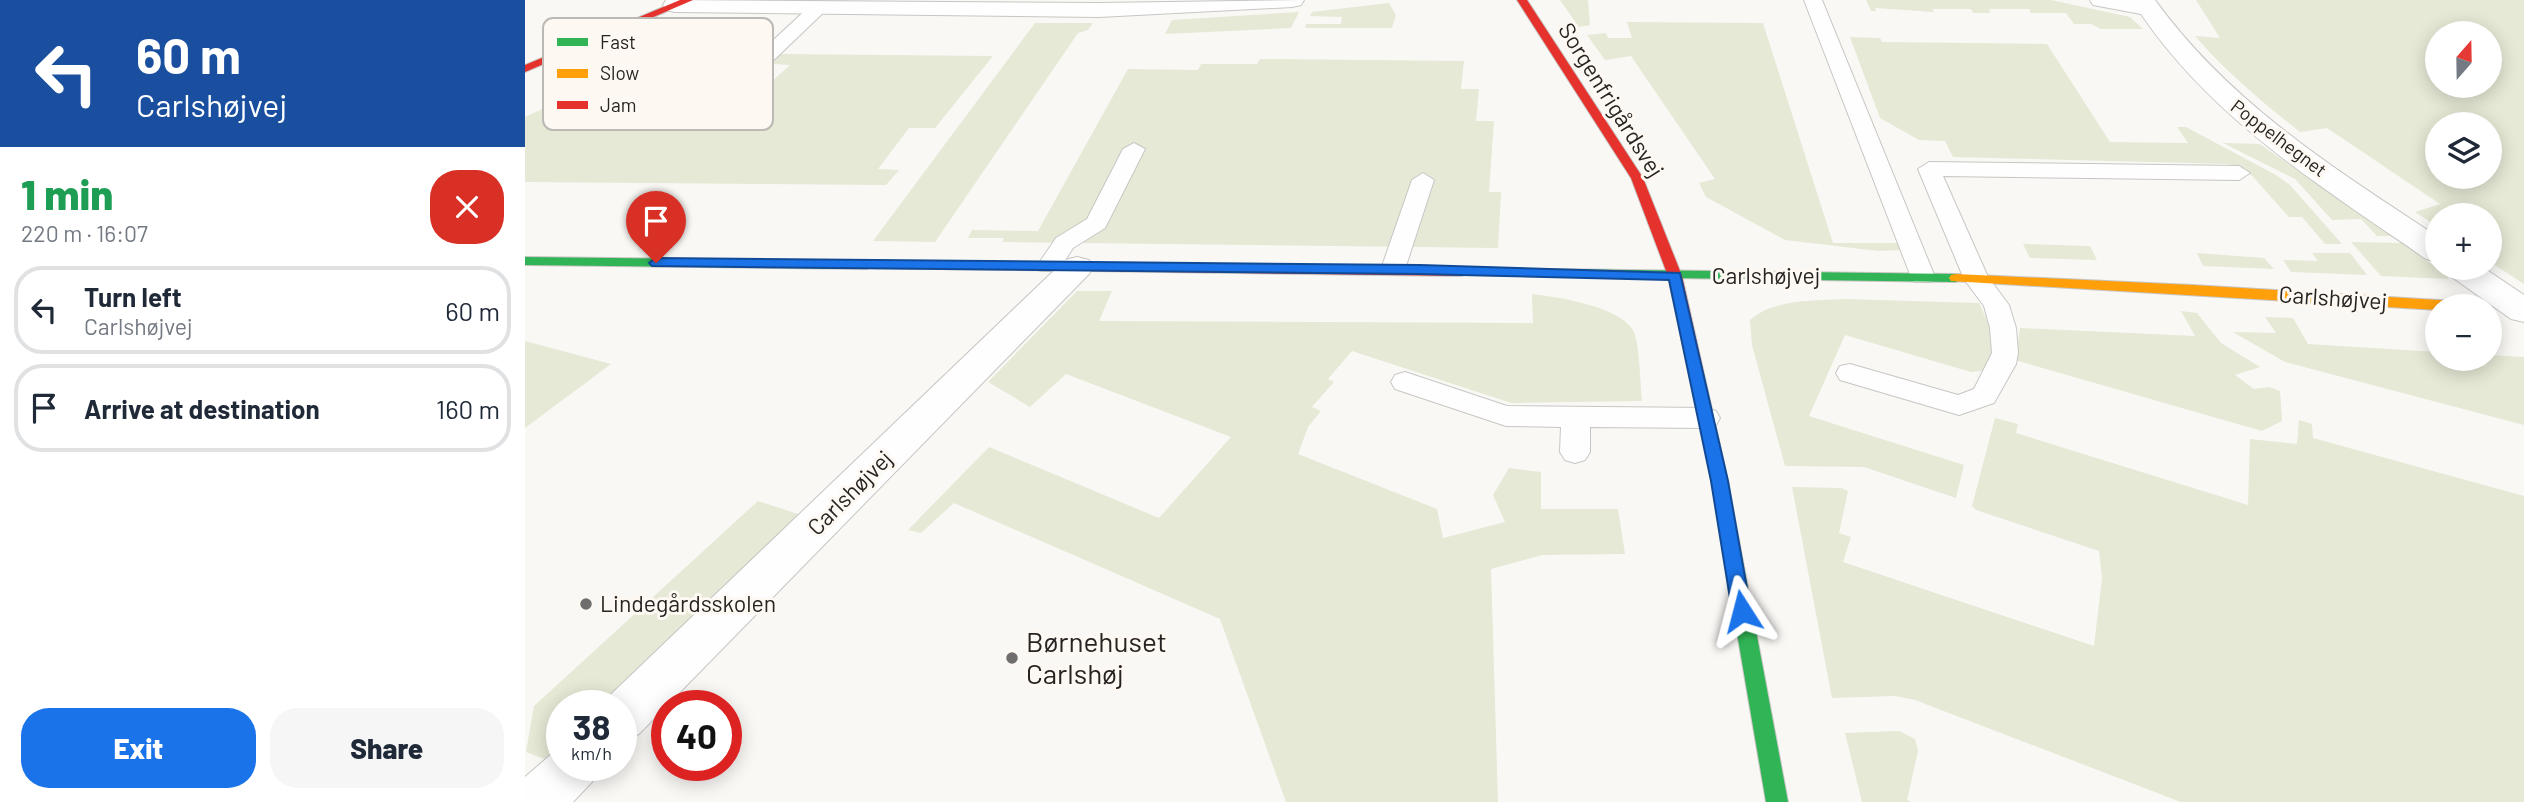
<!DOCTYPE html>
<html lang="en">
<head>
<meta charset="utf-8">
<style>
  :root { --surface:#fff; --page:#f6f6f7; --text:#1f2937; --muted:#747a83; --line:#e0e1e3; --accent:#1a73e8 }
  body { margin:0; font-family:Barlow,sans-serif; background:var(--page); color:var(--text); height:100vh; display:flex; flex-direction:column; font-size:26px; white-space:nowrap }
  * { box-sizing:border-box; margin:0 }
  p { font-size:23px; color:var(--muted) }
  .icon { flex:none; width:38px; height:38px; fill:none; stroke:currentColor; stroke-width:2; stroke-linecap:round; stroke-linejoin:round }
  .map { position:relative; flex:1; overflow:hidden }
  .sheet { display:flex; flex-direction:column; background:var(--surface); width:525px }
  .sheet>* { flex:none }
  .banner { background:#1a4fa0; color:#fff; overflow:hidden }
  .needle { width:46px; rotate:20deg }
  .controls { position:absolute; left:1900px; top:21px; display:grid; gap:14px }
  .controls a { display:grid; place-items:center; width:77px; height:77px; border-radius:50%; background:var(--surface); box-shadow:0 4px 18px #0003; font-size:35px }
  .speed { position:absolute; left:21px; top:690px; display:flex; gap:14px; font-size:35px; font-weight:700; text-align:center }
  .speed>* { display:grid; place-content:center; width:91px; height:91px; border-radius:50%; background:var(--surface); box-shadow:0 4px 18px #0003; line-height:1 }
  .speed small { font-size:18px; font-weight:400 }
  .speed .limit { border:10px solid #d22; background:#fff; color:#111 }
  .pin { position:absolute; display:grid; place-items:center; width:60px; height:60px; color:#fff; margin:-72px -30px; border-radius:50% 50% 50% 0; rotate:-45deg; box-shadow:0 0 7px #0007 }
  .pin .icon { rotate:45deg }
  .me { position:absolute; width:77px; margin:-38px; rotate:351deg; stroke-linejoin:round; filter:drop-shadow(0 0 5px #0008) }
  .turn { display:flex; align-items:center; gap:24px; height:147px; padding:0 21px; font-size:32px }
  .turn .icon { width:91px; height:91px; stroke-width:2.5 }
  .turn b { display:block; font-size:49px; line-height:60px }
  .round { display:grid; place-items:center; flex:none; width:74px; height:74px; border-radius:28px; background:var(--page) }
  .head { display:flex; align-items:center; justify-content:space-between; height:119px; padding:0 21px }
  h1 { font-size:42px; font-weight:800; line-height:52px; color:#1e9e55 }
  .cta { display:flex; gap:14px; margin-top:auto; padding:14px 21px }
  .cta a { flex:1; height:80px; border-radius:28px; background:var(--accent); color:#fff; font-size:28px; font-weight:800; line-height:80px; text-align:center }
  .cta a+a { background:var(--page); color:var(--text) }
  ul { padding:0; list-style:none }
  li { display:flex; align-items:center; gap:21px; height:88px; margin:0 14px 10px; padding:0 7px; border:4px solid var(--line); border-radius:28px }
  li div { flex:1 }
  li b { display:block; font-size:26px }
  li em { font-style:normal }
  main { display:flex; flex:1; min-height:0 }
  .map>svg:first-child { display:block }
</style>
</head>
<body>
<main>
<section class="sheet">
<div class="banner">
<div class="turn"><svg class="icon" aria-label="left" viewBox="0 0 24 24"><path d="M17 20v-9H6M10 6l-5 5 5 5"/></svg><div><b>60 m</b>Carlshøjvej</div></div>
</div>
<div class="head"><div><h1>1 min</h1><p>220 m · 16:07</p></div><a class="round" style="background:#d93025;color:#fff"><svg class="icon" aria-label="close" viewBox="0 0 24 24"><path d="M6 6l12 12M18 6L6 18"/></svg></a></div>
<ul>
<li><svg class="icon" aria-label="left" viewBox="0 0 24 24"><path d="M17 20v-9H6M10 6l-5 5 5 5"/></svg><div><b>Turn left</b><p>Carlshøjvej</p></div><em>60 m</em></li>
<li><svg class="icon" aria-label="arrive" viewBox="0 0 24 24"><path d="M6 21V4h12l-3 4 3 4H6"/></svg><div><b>Arrive at destination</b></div><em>160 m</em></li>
</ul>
<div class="cta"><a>Exit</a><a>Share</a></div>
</section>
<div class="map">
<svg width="1999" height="802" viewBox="0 0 1999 802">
  <rect width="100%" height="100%" fill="#faf8f5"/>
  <!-- green -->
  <path fill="#e5e9d5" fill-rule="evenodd" d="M 1035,0 L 1063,0 L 1065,25 L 1054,27 Z
    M 1341,0 L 1526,0 L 1605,17 L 1618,29 L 1576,29 L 1566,24 L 1549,24 L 1541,13 L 1506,13 L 1504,9 L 1464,9 L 1465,13 L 1448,13 L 1446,9 L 1407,9 L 1409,12 L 1350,8 L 1351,11 L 1346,11 Z
    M 1671,0 L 1999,0 L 1999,284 L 1965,262 L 1965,215 L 1913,215 L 1913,227 L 1890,212 L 1915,204 L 1802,128 L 1775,132 C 1737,102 1702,73 1670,36 L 1695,38 ZM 1913,33 L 1965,33 L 1965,86 L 1913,86 ZM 1913,124 L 1965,124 L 1965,177 L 1913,177 Z
    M 864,3 L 871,15 L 867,28 L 780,28 L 781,24 L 816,24 L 817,17 L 785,16 L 787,12 Z
    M 774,12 L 766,28 L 640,34 L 647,20 Z
    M 1102,22 L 1238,23 L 1308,243 L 1372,243 L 1378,250 L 1353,251 L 1260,240 L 1181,197 L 1174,183 L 1190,179 L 1106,56 L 1080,60 L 1062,35 L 1081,33 L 1083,38 L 1107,38 Z
    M 510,23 L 568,23 L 563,30 L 553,33 L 410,242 L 348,241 Z
    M 1325,37 L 1355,38 L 1357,42 L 1522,44 L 1585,142 L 1663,143 L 1652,127 L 1661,127 L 1751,175 L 1765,185 L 1817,244 L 1800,244 L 1777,217 L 1764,217 L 1721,169 L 1703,164 L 1428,157 L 1420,141 L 1394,140 L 1355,118 Z
    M 256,54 L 468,56 L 410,128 L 384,128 L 353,169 L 374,170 L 361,185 L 0,182 L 0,117 L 124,60 L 158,72 L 162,100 L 234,93 L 265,65 L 247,64 Z
    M 735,59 L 939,61 L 936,89 L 954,89 L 951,121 L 969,121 L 964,192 L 976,192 L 973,248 L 477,242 L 479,238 L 443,238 L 447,230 L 513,231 L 603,69 L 673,70 L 676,64 L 732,64 Z
    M 1698,143 L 1735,144 L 1866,236 L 1852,236 L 1836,219 L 1807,220 L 1770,179 Z
    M 1826,242 L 1876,243 L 1918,272 L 1924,279 L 1856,276 Z
    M 1498,244 L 1565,246 L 1572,260 L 1505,258 Z
    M 1672,253 L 1739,258 L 1749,269 L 1678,266 Z
    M 1787,253 L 1825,253 L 1842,275 L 1766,272 L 1758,260 L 1793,261 Z
    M 552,291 L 587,291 L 574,321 L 1008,323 L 1007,294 C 1033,297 1093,306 1108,330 C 1115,343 1115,384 1117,401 L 986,403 L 827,351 L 803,379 L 809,382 L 787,407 L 796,411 L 783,427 L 773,454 L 912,509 L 918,538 L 980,522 L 968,495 L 984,468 L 1016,472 L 1016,509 L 1093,509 L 1100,554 L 1017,555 L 966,569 L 973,802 L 761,802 L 695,619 L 429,503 L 396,533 L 383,530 L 464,447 L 634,518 L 706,437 L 541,374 L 505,407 L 463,382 Z
    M 1318,299 L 1454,303 L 1467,332 L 1469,361 L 1457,371 L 1446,372 L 1320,335 L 1284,416 L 1439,465 L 1431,498 L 1339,467 L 1260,466 L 1227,345 L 1225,320 C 1249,299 1287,301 1318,299 Z
    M 1656,311 L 1672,313 L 1696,343 L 1735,367 L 1710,375 L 1729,389 L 1744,387 L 1755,391 L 1757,421 L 1737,431 L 1490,360 L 1495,328 L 1670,336 Z
    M 1740,317 L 1768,318 L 1783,344 L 1913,352 L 1913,359 L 1965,359 L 1965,355 L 1999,357 L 1999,425 L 1760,362 L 1708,332 L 1751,333 Z
    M 0,341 L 86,364 L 0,428 Z
    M 1470,418 L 1493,424 L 1491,433 L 1723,505 L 1725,439 L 1772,444 L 1774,420 L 1787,424 L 1788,438 L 1999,496 L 1999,802 L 1656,802 L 1390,700 L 1370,696 L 1307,698 L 1267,487 L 1316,488 L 1323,491 L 1314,533 L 1326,537 L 1318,562 L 1569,646 L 1577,578 L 1574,551 L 1451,510 L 1447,506 Z
    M 233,501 L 273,514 L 271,522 L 79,705 L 37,705 L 37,746 L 22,760 L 1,752 L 9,706 Z
    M 1374,731 L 1390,739 L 1393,751 L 1382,800 L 1386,802 L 1337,802 L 1320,733 Z"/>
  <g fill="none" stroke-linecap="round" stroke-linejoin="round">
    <!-- lane casing -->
    <g stroke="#c8c6c4" stroke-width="2">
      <path id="lane" d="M 1279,0 L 1297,0 L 1410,277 L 1407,282 L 1389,282 L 1386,277 Z
        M 293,3 L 299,4 L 302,8 L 299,12 L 209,98 L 195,98 L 192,94 L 195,90 L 287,4 Z
        M 609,143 L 620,149 L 580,228 L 548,248 L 533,271 L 515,271 L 512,266 L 531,238 L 562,219 L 598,149 Z
        M 1404,162 L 1714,166 L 1725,173 L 1714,180 L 1418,176 L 1463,277 L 1484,305 L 1491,328 L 1493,353 L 1491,364 L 1469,403 L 1434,415 L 1315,380 L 1311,373 L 1315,366 L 1325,364 L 1433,395 L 1449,389 L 1467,353 L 1465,328 L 1459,306 L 1439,279 L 1393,169 Z
        M 898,173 L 909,180 L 880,269 L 877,274 L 859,274 L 856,269 L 887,180 Z
        M 880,372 L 982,406 L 1181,408 L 1191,411 L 1195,418 L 1191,425 L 1181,428 L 1065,427 L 1065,452 L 1060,460 L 1050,463 L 1040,460 L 1035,452 L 1036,427 L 981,426 L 870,389 L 866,382 L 870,375 Z"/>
    </g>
    <!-- street casing -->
    <g stroke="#c8c6c4" stroke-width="2">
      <path id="street" d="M 141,0 L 574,3 L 779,0 L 776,5 L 767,7 L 574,17 L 150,12 L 141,10 L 138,5 Z
        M 1565,0 L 1630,0 C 1705,103 1808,168 1913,237 L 1913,262 L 1901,259 C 1797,187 1689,121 1616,14 L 1568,5 Z
        M 552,257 L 564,260 L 569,267 L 564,274 L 114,734 L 96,741 L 96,705 L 77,705 L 78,702 L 540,260 Z
        M 1919,268 L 1959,268 L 1999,295 L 1999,322 L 1986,319 L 1924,275 Z
        M 37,745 L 37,765 L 75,765 L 67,782 L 48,802 L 0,802 L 0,777 Z"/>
    </g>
    <!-- fast casing -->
    <g stroke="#c8c6c4" stroke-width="2">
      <path id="fast" d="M 0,257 L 342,261 L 349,265 L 342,269 L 0,265 Z
        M 937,268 L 1431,274 L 1438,278 L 1431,282 L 932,275 L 930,272 Z
        M 1207,544 L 1213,546 L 1216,551 L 1263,802 L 1241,802 L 1198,551 L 1201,546 Z"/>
    </g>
    <!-- slow casing -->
    <g stroke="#c8c6c4" stroke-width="2">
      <path id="slow" d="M 1431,274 L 1667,285 L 1930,301 L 1937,306 L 1913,306 L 1913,310 L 1426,281 L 1424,278 L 1426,275 Z"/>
    </g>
    <!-- jam casing -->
    <g stroke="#c8c6c4" stroke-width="2">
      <path id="jam" d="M 155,0 L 168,0 L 0,72 L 0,65 Z
        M 992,0 L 1002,0 L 1118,178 L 1157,276 L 1203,481 L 1216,551 L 1213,556 L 1207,558 L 1201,556 L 1198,551 L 1187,481 L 1143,276 L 1106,178 Z
        M 342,261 L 937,268 L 944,272 L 937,276 L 337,268 L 335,265 L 337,262 Z"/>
    </g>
    <!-- lane -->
    <use href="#lane" fill="#fefefe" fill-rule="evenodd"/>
    <!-- street -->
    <use href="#street" fill="#fefefe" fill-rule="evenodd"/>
    <!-- fast -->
    <use href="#fast" fill="#30b455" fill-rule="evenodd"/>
    <!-- slow -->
    <use href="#slow" fill="#ff9f0a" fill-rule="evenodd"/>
    <!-- jam -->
    <use href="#jam" fill="#e5322d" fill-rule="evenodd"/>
  </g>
  <!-- route -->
  <path fill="#1a73e8" stroke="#114b97" stroke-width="2" d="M 131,258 L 895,265 L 1155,273 L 1203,481 L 1226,611 L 1223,617 L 1210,617 L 1207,611 L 1186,481 L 1144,280 L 895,274 L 127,266 L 124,263 Z"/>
  <!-- markers -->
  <g fill="#706e6c" stroke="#fdf8f2" stroke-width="2.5">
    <circle cx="61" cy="604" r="7"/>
    <circle cx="487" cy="658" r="7"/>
  </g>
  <g text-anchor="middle" stroke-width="6" stroke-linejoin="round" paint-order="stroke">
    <!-- far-street labels -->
    <g font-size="19" fill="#262422" stroke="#fdf8f2">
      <text transform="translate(1754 138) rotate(37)" y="7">Poppelhegnet</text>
    </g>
    <!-- street labels -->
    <g font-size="23" fill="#262422" stroke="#fdf8f2">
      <text transform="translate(1086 100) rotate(58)" y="8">Sorgenfrigårdsvej</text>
      <text x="1241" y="284">Carlshøjvej</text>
      <text transform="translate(1808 298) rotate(4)" y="8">Carlshøjvej</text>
      <text transform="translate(325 493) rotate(-45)" y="8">Carlshøjvej</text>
    </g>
    <!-- poi labels -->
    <g font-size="23" fill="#262422" stroke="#fdf8f2" text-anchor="start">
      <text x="75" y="612">Lindegårdsskolen</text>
    </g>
    <!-- near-poi labels -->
    <g font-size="28" fill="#262422" stroke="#fdf8f2" text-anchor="start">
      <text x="501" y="652">Børnehuset<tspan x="501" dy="32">Carlshøj</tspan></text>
    </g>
  </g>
  <!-- legend -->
  <rect x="18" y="18" width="230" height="112" rx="10" fill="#fdf8f2" stroke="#bcb8b4" stroke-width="2"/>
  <rect x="32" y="38" width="31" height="8" fill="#30b455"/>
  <rect x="32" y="69" width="31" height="9" fill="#ff9f0a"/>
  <rect x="32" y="101" width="31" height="8" fill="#e5322d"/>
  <g font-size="19" fill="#262422">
    <text x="75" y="49">Fast</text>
    <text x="75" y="80">Slow</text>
    <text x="75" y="112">Jam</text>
  </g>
</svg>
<div class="controls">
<a><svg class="needle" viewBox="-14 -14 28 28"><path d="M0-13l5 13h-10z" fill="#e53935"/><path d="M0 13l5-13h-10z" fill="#747a83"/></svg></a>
<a><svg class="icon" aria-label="layers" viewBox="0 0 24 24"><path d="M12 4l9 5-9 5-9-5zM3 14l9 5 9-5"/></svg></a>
<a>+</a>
<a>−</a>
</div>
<div class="speed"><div>38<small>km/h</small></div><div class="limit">40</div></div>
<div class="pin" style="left:131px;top:263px;background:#d93025"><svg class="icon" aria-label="arrive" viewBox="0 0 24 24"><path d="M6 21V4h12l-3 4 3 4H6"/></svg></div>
<svg class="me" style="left:1217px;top:611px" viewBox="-20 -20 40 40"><path d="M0-17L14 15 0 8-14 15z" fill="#1a73e8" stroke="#fff" stroke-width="4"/></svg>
</div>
</main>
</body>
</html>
